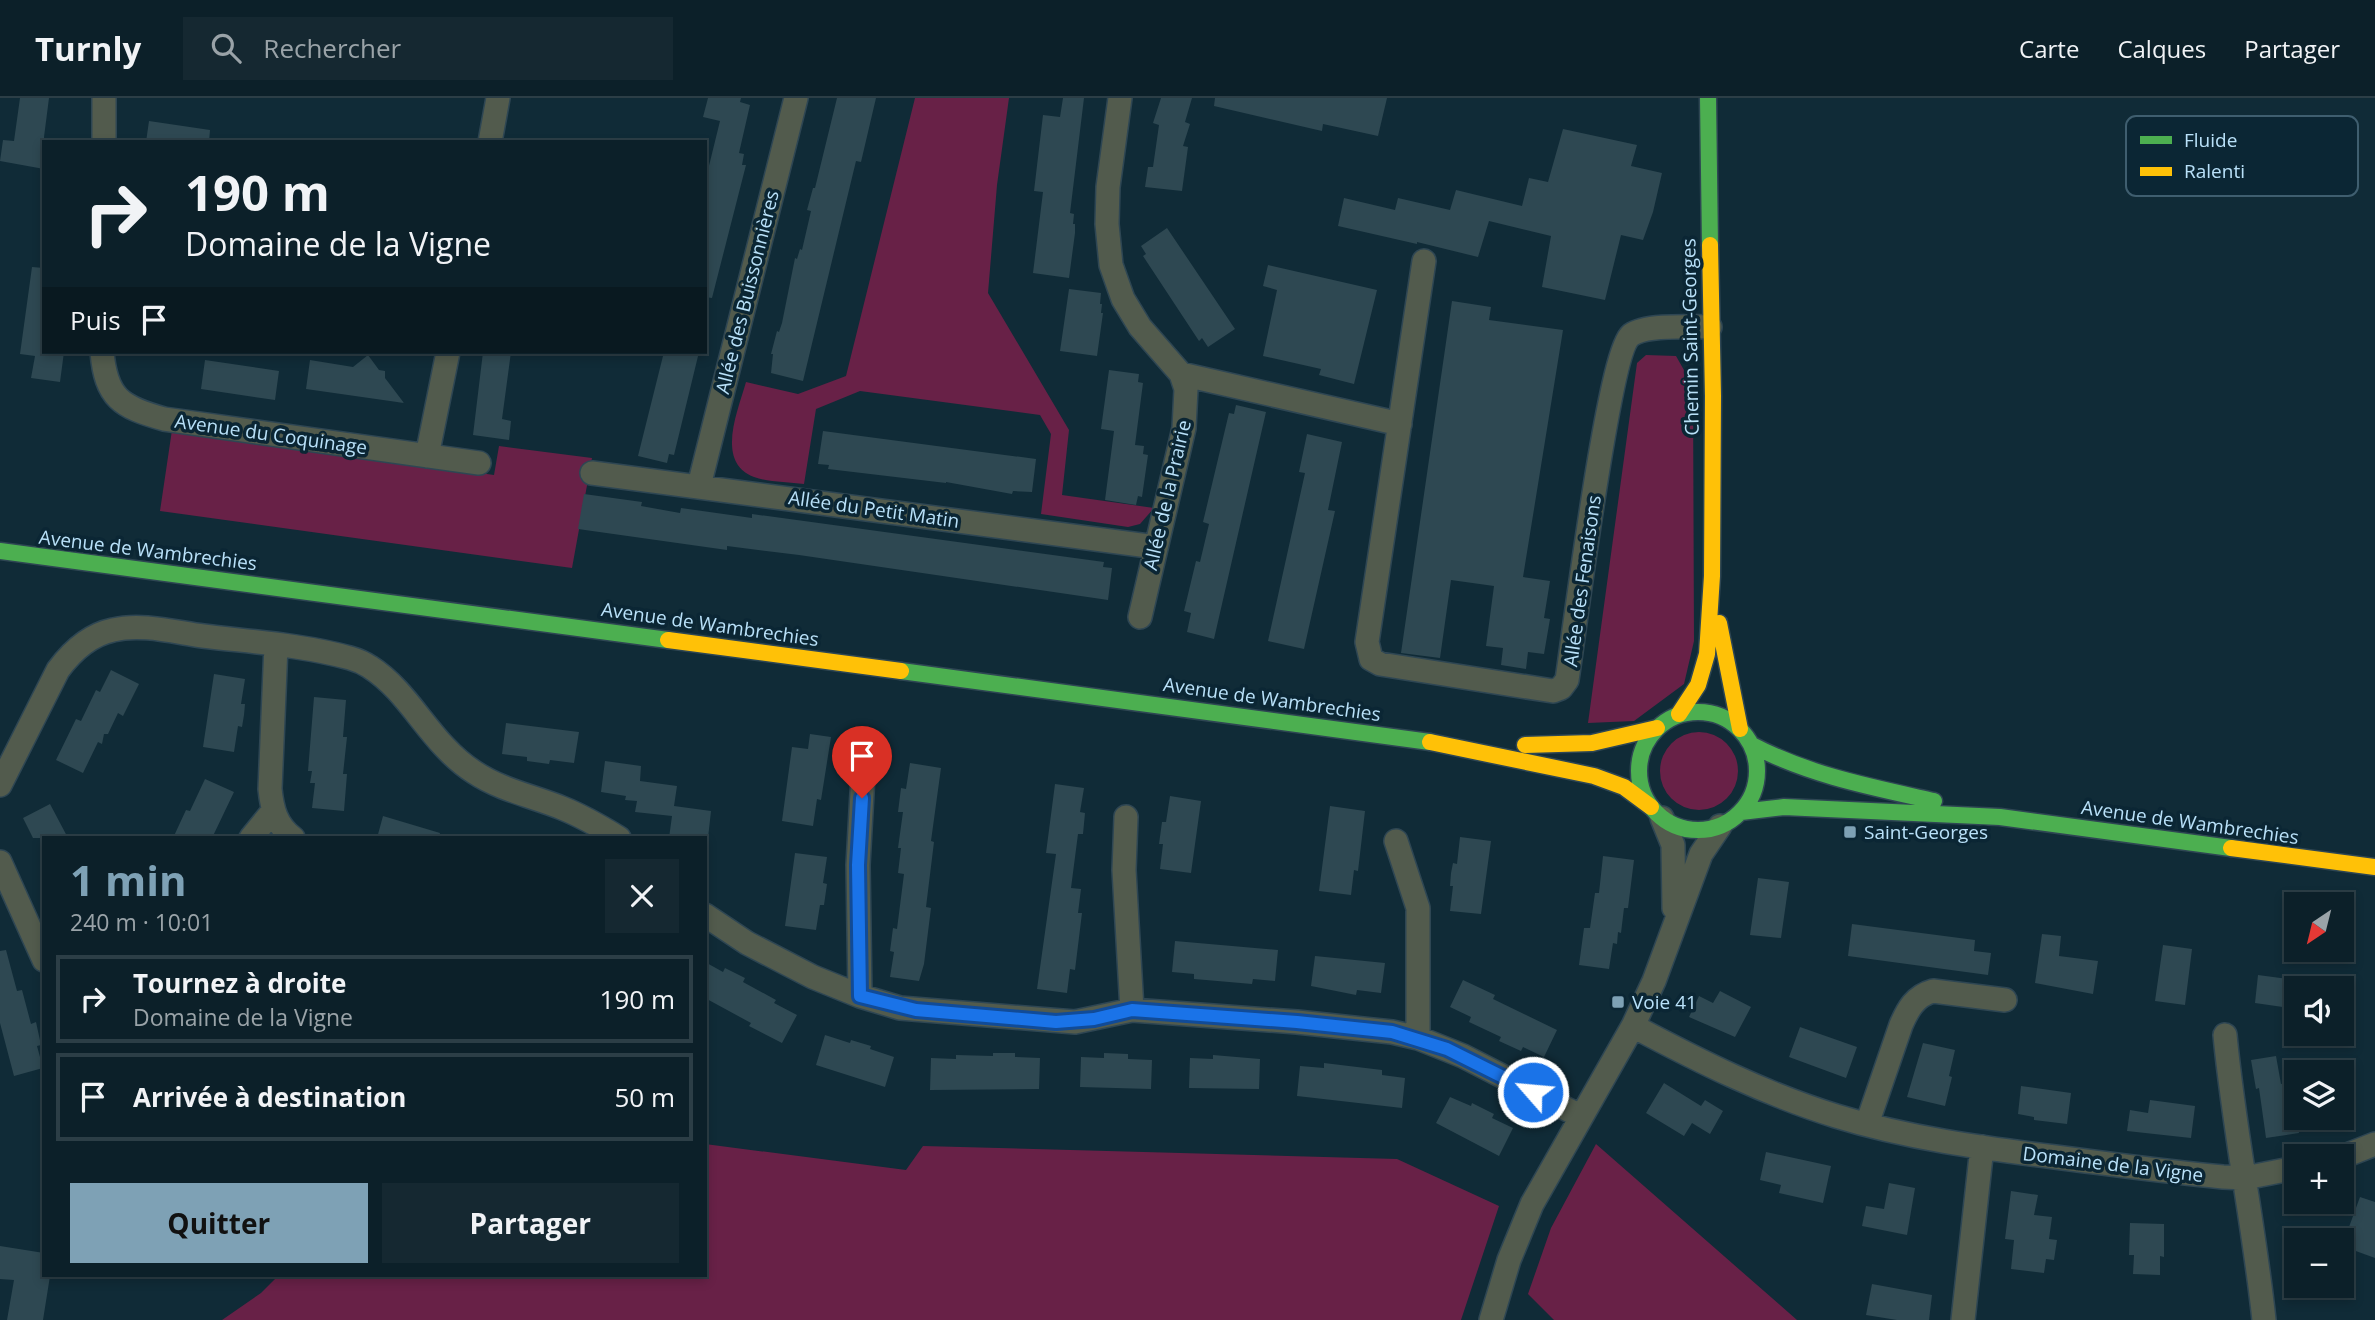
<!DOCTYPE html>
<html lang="fr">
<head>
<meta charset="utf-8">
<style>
  :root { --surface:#0c2029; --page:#152831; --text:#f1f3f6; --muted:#9aa3a8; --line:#2c3e46; --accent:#7ea1b5 }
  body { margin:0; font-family:"Open Sans",sans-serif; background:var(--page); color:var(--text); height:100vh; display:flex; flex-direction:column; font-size:26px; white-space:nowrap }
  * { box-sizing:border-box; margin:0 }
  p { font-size:23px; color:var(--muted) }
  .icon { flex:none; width:38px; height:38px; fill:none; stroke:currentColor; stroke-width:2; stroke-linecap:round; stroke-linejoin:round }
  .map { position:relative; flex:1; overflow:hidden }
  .sheet { position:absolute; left:42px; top:738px; width:665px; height:441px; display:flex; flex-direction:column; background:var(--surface); border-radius:0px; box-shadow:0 4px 10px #0003,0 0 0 2px var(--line) }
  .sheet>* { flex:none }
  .guide { position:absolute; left:42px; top:42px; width:665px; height:214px; border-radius:0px; box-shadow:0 4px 10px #0003,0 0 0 2px var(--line); background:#0c2029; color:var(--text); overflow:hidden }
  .needle { width:46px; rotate:215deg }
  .buttons { position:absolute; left:2284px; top:794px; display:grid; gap:14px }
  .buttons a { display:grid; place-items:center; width:70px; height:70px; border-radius:0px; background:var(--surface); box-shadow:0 4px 10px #0003,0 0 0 2px var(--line); font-size:35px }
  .pin { position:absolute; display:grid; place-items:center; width:60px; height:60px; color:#fff; margin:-72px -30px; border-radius:50% 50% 50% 0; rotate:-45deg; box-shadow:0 0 7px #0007 }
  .pin .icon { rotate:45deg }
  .me { position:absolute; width:77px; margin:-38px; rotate:297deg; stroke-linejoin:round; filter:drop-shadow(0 0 5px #0008) }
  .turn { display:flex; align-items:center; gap:24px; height:147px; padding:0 28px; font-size:32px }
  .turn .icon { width:91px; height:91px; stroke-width:2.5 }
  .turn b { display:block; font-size:49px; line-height:60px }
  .then { display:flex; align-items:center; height:66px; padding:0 28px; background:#0003; gap:14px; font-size:26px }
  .round { display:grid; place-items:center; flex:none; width:74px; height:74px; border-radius:0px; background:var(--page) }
  .summary { display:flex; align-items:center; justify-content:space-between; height:119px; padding:0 28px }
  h1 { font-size:42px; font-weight:700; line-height:52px; color:var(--accent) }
  .button { display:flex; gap:14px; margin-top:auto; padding:14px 28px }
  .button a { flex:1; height:80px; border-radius:0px; background:var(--accent); color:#111; font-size:28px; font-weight:700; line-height:80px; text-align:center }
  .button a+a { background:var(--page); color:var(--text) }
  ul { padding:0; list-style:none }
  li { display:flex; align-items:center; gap:21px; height:88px; margin:0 14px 10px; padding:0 14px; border:4px solid var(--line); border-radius:0px }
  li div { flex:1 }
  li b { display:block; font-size:26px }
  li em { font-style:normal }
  header { display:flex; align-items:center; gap:42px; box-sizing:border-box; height:98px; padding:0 35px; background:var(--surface); border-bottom:2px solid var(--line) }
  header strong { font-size:33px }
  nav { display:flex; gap:38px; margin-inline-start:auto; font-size:24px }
  .search { width:490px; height:63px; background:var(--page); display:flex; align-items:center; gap:18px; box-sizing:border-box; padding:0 24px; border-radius:0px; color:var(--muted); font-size:26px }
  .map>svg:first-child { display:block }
</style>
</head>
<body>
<header>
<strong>Turnly</strong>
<div class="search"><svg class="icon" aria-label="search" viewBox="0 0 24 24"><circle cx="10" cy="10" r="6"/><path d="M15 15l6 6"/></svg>Rechercher</div>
<nav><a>Carte</a><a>Calques</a><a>Partager</a></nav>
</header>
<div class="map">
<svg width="2375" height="1222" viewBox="0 0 2375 1222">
  <rect width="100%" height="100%" fill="#102b37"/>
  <!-- green -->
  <path fill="#682147" d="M 915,0 L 1009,0 L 997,87 L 988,195 L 1069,332 L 1062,397 L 1154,410 L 1140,426 L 1128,429 L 1041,416 L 1051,336 L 1040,317 L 860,293 L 816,311 L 804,386 C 788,384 768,384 754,379 C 715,364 738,313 746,284 L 798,296 L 846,278 Z
    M 1646,257 L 1676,258 L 1693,288 L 1694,543 L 1684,586 L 1634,623 L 1588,625 L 1637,265 Z
    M 172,332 L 494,377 L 499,348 L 592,360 L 572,470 L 160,413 Z
    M1660 673a39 39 0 1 1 78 0a39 39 0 1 1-78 0Z
    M 705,1046 L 906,1072 L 923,1048 L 1397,1061 L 1499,1108 L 1461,1222 L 222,1222 L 261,1195 L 278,1178 L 705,1178 Z
    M 1596,1046 L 1797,1222 L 1554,1222 L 1528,1196 L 1551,1130 Z"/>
  <!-- building -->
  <path fill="#2e4852" d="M 20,0 L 49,0 L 44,39 L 44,71 L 0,63 L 3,42 L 14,43 Z
    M 708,0 L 741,0 L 740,4 L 750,7 L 739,55 L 744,56 L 742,67 L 746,67 L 712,200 L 705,199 L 705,84 L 720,23 L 703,19 Z
    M 837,0 L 876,0 L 861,64 L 856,63 L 803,283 L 771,275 L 773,256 L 771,256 L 777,233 L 779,234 L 782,225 L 795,160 L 797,161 L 800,151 L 802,152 L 811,113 L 807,112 L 813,90 L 815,90 Z
    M 1063,0 L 1084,0 L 1070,115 L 1074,116 L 1073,126 L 1075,126 L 1075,135 L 1069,180 L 1033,175 L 1043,94 L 1034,93 L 1043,17 L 1060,19 Z
    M 1161,0 L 1192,0 L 1185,24 L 1190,26 L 1183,48 L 1188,49 L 1182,93 L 1145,89 L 1148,69 L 1153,69 L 1159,27 L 1153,25 Z
    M 1215,0 L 1387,0 L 1378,38 L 1323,26 L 1322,33 L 1214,8 Z
    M 149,23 L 210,32 L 209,44 L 146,44 Z
    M 1563,31 L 1637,47 L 1631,68 L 1662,75 L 1653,114 L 1643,142 L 1621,137 L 1605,202 L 1542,189 L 1551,138 L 1489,123 L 1478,159 L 1417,144 L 1417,146 L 1338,128 L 1344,100 L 1395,112 L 1398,100 L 1450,112 L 1456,92 L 1522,108 L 1529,80 L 1548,84 Z
    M 1167,130 L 1235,231 L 1208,249 L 1202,240 L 1199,243 L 1143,158 L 1146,156 L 1141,148 Z
    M 1268,167 L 1377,192 L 1354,286 L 1319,277 L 1321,271 L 1263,258 L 1277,192 L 1263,188 Z
    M 32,169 L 44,170 L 44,254 L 64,254 L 60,284 L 31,280 L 35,258 L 20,256 Z
    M 1069,191 L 1101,195 L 1100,206 L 1102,206 L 1101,215 L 1103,215 L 1097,258 L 1060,253 Z
    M 1452,203 L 1491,209 L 1489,222 L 1563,232 L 1523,479 L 1550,483 L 1544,520 L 1550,521 L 1544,556 L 1528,554 L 1526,571 L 1501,567 L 1503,550 L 1486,548 L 1494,488 L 1451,482 L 1440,560 L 1401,555 Z
    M 483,254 L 511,254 L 502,321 L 511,323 L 509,342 L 473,337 Z
    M 664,254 L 699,254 L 674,357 L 669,356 L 667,365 L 638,358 Z
    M 368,257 L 379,272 L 385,273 L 385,280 L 404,305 L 306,291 L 310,262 L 353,269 Z
    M 205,262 L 279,273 L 275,302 L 201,291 Z
    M 1109,272 L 1139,276 L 1138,284 L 1143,285 L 1135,347 L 1144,348 L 1143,356 L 1148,357 L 1142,399 L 1138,398 L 1136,407 L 1105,402 L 1114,333 L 1101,331 Z
    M 1236,307 L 1266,314 L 1214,541 L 1187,534 L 1191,515 L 1184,513 L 1196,463 L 1200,464 L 1209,426 L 1203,424 L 1229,315 L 1234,316 Z
    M 823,333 L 1036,361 L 1032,394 L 1013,393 L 1012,396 L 946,384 L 946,385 L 828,371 L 829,367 L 818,366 Z
    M 1307,336 L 1342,344 L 1328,412 L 1335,413 L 1304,551 L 1268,543 L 1305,375 L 1299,374 Z
    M 584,396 L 642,404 L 641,408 L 680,415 L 681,410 L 752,420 L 752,416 L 1104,464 L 1103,469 L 1112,470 L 1108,502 L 799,457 L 727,448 L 727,452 L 578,431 Z
    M 111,572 L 139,586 L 123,618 L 118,615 L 108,636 L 104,636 L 102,646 L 98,644 L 83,675 L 56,662 L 76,621 L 81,623 L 96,592 L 100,594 Z
    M 214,576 L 245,581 L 241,606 L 245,606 L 244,617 L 242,629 L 238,628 L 234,654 L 203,649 Z
    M 314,599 L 346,602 L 343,639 L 347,639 L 343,676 L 347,676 L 344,713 L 312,710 L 315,685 L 310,685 L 312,673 L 308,673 Z
    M 506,625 L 579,634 L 574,665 L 550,662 L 549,666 L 527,663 L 527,659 L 502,656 Z
    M 810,636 L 831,639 L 821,702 L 817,701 L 813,728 L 782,723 L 792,649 L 808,651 Z
    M 605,663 L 641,668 L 640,683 L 677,688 L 674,708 L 711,713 L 708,740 L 669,740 L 672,718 L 635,714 L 637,703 L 625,702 L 626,698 L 601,694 Z
    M 910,665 L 941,670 L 931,743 L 934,744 L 926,809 L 931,810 L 924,866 L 919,883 L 890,879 L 894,854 L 890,853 L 893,830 L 897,831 L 904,776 L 898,775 L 901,750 L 898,750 L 903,714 L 898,714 L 901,690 L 906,691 Z
    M 205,681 L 234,694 L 212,740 L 173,740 L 186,712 L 190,713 Z
    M 1055,686 L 1084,690 L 1080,714 L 1085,715 L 1083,736 L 1078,736 L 1071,790 L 1081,791 L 1078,815 L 1082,815 L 1075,872 L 1070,871 L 1067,895 L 1037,891 L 1056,756 L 1046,755 Z
    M 1170,698 L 1201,703 L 1191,775 L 1160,771 L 1163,746 L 1159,746 L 1162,724 L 1166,724 Z
    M 50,706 L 68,740 L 33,740 L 23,720 Z
    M 1330,708 L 1365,713 L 1358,773 L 1354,772 L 1351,797 L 1319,793 Z
    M 383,718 L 440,735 L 439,740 L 377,740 Z
    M 1460,739 L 1491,743 L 1481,816 L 1450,813 L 1453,788 L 1450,788 L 1451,775 L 1453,765 L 1457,766 Z
    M 795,755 L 827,759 L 823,785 L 827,786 L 824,807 L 820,807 L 816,832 L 785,828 Z
    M 1603,758 L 1634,762 L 1628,810 L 1624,810 L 1621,835 L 1618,834 L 1617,846 L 1613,845 L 1609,871 L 1579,867 L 1584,830 L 1590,830 L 1595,795 L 1599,795 Z
    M 1758,780 L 1789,784 L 1781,840 L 1750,837 Z
    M 1852,826 L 1975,842 L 1974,853 L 1991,855 L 1988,877 L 1848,858 Z
    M 2042,836 L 2061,838 L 2059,858 L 2098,863 L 2093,896 L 2035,885 Z
    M 1175,843 L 1278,852 L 1275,883 L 1253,881 L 1252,886 L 1206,882 L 1194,881 L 1194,876 L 1172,874 Z
    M 2163,847 L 2192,851 L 2185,907 L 2155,903 Z
    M 6,852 L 17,893 L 22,892 L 31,926 L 36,924 L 41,947 L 37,948 L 43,970 L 14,978 L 0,925 L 0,853 Z
    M 1315,858 L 1385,865 L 1381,895 L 1357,892 L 1356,897 L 1311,888 Z
    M 705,864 L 723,874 L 725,870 L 745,880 L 743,884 L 776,902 L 774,905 L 797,917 L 782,945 L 749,928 L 751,925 L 705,900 Z
    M 2258,877 L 2296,882 L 2296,911 L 2255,905 Z
    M 1463,882 L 1495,897 L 1493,901 L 1557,932 L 1544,959 L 1523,949 L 1521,953 L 1499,943 L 1501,939 L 1469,924 L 1471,919 L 1450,909 Z
    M 1720,893 L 1751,909 L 1735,939 L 1689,919 L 1699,898 L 1713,905 Z
    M 1800,929 L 1857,949 L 1846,980 L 1789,959 Z
    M 825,937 L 850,945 L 851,942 L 871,948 L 870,951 L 894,959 L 885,989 L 816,967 Z
    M 1923,945 L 1955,952 L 1949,978 L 1952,979 L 1945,1008 L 1907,999 Z
    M 993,955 L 1015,955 L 1015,959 L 1040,960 L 1039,991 L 930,992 L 931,960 L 956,961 L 956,957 L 993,958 Z
    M 1104,955 L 1128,956 L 1128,961 L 1152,962 L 1151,991 L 1080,989 L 1081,959 L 1104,960 Z
    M 1213,957 L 1260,961 L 1259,991 L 1189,990 L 1190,960 L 1213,961 Z
    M 2276,958 L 2281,986 L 2290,984 L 2299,1035 L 2266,1040 L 2259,990 L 2256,991 L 2251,962 Z
    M 1324,965 L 1382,972 L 1382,977 L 1405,980 L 1402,1010 L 1297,998 L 1300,968 L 1324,970 Z
    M 1664,985 L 1701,1008 L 1705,1002 L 1723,1013 L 1710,1036 L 1692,1025 L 1684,1038 L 1646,1015 Z
    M 2021,988 L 2071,995 L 2067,1026 L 2034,1022 L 2034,1019 L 2018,1016 Z
    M 1450,999 L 1471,1008 L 1472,1005 L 1494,1016 L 1492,1020 L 1513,1030 L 1499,1058 L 1436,1025 Z
    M 2150,1002 L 2195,1008 L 2191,1040 L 2127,1033 L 2130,1012 L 2148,1015 Z
    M 1766,1054 L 1831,1068 L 1823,1105 L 1779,1095 L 1781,1087 L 1760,1082 Z
    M 1889,1085 L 1915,1090 L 1907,1137 L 1862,1128 L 1866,1108 L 1884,1111 Z
    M 2011,1093 L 2038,1097 L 2034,1117 L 2052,1119 L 2049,1141 L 2057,1142 L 2054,1162 L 2046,1161 L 2044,1175 L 2011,1171 L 2014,1142 L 2005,1141 Z
    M 2360,1099 L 2375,1104 L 2375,1160 L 2342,1148 Z
    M 2130,1125 L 2164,1126 L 2164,1159 L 2160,1158 L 2160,1177 L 2133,1176 L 2134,1157 L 2129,1157 Z
    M 0,1148 L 44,1155 L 44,1178 L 50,1178 L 43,1222 L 7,1222 L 14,1182 L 0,1181 Z
    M 1872,1186 L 1932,1197 L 1929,1222 L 1897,1222 L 1866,1217 Z"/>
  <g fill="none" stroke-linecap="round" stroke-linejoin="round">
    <!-- street casing -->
    <g stroke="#2e4653" stroke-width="26">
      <path id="street" d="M 1120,0 L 1108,89 L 1107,126 L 1111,167 L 1123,201 L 1140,229 L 1181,276 L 1186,291 L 1184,330 L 1140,519
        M 104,44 L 104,0
        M 490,44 L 498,0
        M 1424,163 L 1367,544 L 1371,561 L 1380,566 L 1553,593 L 1561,590 L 1567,582 C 1574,537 1609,254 1631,237 C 1646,226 1692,229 1710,229
        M 102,254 C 106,300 121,309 164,321 L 479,365
        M 1181,276 L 1400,326
        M 427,358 L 448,254
        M 592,375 L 1156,449
        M 699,388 L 796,0
        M 276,547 L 270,691 C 272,711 276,727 293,740
        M 0,687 L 58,572 C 72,553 89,537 113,532 C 141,525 174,534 203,538 C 252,544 303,547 350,560 C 357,562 364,565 370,569 C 411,595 430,646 474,674 C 501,692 532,698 562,710 C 582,718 601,729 619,740
        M 1126,719 L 1124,772 L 1132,912
        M 1662,720 L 1673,747 L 1674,810
        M 251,740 L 273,713
        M 1396,743 L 1418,810 L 1418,940
        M 0,764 L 44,862
        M 705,817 L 747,845 L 813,879 L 860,898 L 900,910 L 1075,924 L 1132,912 L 1297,924 L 1392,934 L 1418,940 L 1463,958 L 1580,1018
        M 860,898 L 858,767 L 863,677
        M 1633,928 C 1699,963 1765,996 1836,1018 C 1907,1040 1982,1050 2055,1059 C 2111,1066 2167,1074 2223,1079 L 2245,1080 L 2296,1070
        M 2225,937 C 2234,1033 2254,1127 2264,1222
        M 1867,1026 L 1901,927 C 1908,911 1915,898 1933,893 L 2005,902
        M 2342,1059 L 2375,1046
        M 1491,1222 L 1509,1162 L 1532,1106 L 1633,928 L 1654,883 L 1701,756 L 1720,728
        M 1963,1222 L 1982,1049"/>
    </g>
    <!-- fast casing -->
    <g stroke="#2e4653" stroke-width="19">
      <path id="fast" d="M 1708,0 L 1710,147
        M 0,453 L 668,542
        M 901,573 L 1430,644
        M1639 673a59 59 0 1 1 118 0a59 59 0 1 1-118 0Z
        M 1752,647 C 1809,677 1871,689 1934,703
        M 1741,714 L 1784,709 L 2000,719 L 2231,750"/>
    </g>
    <!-- slow casing -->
    <g stroke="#2e4653" stroke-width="19">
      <path id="slow" d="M 1719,525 L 1740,631
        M 668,542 L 901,573
        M 1679,616 L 1698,587 L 1707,556 L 1712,478 L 1713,298 L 1710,147
        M 1430,644 L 1594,678 L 1624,689 L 1651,709
        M 1525,647 L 1592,645 L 1657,630
        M 2231,750 L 2375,769"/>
    </g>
    <!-- street -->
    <use href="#street" stroke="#525b4d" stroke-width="23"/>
    <!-- fast -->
    <use href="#fast" stroke="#4caf50" stroke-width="16"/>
    <!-- slow -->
    <use href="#slow" stroke="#ffc107" stroke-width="16"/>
  </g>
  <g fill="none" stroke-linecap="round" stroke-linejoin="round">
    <!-- route casing -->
    <g stroke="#114b97" stroke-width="18">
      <path id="route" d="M 862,700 L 858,767 L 860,898 L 916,912 L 1056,924 L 1094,921 L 1132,912 L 1297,924 L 1392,934 L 1447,951 L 1533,994"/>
    </g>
    <!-- route -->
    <use href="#route" stroke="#1a73e8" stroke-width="12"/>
  </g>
  <!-- markers -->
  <g fill="#7ea1b5" stroke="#0b2634" stroke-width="2.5">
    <rect x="1843" y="727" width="14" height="14" rx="3.5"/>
    <rect x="1611" y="897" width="14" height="14" rx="3.5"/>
  </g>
  <g text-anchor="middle" stroke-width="7" stroke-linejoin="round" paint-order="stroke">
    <!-- street labels -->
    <g font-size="19" fill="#b9e1f9" stroke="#0b2634">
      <text transform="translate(747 194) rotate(-76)" y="7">Allée des Buissonnières</text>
      <text transform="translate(1690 239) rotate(-91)" y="7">Chemin Saint-Georges</text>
      <text transform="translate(271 336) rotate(8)" y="7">Avenue du Coquinage</text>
      <text transform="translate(1167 397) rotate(-77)" y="7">Allée de la Prairie</text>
      <text transform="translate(874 411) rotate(8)" y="7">Allée du Petit Matin</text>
      <text transform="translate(148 452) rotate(7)" y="7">Avenue de Wambrechies</text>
      <text transform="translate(1582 483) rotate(-82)" y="7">Allée des Fenaisons</text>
      <text transform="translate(710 526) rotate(8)" y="7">Avenue de Wambrechies</text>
      <text transform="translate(1272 601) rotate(8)" y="7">Avenue de Wambrechies</text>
      <text transform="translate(2190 724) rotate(8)" y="7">Avenue de Wambrechies</text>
      <text transform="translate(2113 1066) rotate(7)" y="7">Domaine de la Vigne</text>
    </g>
    <!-- poi labels -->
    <g font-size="19" fill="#b9e1f9" stroke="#0b2634" text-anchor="start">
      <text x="1864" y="741">Saint-Georges</text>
      <text x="1632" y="911">Voie 41</text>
    </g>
  </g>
  <!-- legend -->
  <rect x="2126" y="18" width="232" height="80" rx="10" fill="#0b2634" stroke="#3f5e6f" stroke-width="2"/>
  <rect x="2140" y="38" width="32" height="8" fill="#4caf50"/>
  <rect x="2140" y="69" width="32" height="9" fill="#ffc107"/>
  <g font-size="19" fill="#b9e1f9">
    <text x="2184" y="49">Fluide</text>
    <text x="2184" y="80">Ralenti</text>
  </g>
</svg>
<div class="buttons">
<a><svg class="needle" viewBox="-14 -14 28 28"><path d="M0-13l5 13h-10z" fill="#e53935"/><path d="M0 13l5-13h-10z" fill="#9aa3a8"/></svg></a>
<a><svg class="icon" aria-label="sound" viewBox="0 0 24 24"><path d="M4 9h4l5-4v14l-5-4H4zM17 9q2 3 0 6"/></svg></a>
<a><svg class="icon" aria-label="layers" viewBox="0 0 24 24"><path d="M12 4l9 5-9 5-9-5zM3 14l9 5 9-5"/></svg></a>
<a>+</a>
<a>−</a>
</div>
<div class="pin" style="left:862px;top:700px;background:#d93025"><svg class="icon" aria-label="arrive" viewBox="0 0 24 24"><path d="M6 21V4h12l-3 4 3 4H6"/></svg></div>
<svg class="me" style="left:1533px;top:994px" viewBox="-20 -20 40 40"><circle r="17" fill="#1a73e8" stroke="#fff" stroke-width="3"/><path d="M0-11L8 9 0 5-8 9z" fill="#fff"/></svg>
<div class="guide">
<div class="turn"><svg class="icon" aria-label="right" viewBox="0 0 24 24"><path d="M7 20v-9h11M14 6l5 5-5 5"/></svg><div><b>190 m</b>Domaine de la Vigne</div></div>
<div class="then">Puis<svg class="icon" aria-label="arrive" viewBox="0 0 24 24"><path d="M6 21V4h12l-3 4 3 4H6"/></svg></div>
</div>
<section class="sheet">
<div class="summary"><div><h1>1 min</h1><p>240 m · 10:01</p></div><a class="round"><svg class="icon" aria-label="close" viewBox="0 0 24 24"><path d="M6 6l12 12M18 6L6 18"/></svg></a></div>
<ul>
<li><svg class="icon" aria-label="right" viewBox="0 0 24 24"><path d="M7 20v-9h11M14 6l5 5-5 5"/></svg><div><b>Tournez à droite</b><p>Domaine de la Vigne</p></div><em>190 m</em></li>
<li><svg class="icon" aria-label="arrive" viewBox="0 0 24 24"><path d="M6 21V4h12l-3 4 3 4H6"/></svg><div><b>Arrivée à destination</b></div><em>50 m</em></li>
</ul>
<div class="button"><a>Quitter</a><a>Partager</a></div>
</section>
</div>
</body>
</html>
